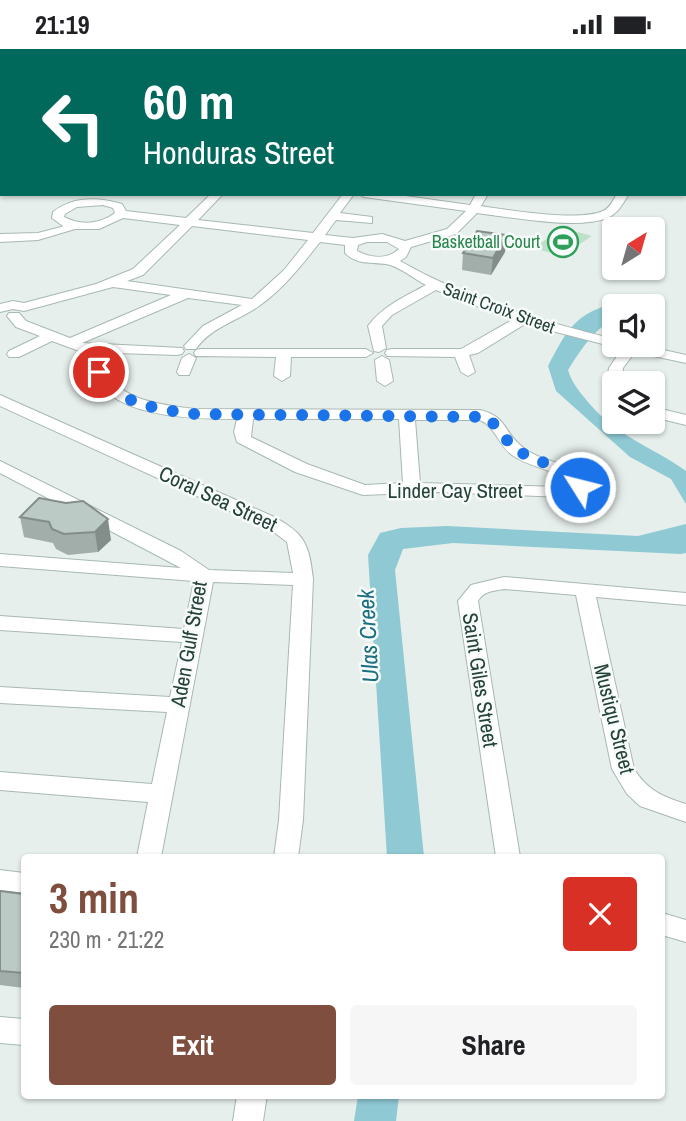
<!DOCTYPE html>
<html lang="en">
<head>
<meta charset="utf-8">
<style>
  :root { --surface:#fff; --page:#f6f6f6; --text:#202124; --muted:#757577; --accent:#7f4e3f }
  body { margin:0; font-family:"Archivo Narrow",sans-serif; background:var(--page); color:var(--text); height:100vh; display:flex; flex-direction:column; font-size:26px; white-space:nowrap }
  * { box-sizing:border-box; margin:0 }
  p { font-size:23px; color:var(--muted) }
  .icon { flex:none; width:38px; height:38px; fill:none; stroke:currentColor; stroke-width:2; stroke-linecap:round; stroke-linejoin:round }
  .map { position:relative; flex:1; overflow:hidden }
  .side { position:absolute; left:21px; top:805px; width:644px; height:245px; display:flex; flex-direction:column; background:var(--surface); border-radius:7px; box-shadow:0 2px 5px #0004 }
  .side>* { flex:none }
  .guide { position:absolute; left:0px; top:0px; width:686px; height:147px; box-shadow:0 2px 5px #0004; background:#00695c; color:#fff; overflow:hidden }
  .needle { width:46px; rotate:37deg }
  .buttons { position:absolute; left:602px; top:168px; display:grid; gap:14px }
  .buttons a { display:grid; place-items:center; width:63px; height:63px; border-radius:7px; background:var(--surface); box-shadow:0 2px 5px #0004; font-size:35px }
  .pin { position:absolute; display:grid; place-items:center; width:60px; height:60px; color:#fff; margin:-30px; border:4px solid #fff; border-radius:50%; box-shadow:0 2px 7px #0007 }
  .me { position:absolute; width:77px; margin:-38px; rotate:306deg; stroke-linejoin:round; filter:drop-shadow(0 0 5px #0008) }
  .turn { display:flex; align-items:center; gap:24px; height:147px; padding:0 28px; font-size:32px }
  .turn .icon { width:91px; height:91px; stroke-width:2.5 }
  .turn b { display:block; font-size:49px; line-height:60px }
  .round { display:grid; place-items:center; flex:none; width:74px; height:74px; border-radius:7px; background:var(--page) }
  .overview { display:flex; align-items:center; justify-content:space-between; height:119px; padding:0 28px }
  h1 { font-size:42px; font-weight:700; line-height:52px; color:var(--accent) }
  .cta { display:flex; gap:14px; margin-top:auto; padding:14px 28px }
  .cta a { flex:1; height:80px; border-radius:7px; background:var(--accent); color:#fff; font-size:28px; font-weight:700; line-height:80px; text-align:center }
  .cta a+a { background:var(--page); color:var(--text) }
  .status { display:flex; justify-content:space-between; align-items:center; height:49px; padding:0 35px; background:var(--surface); direction:ltr }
  .status svg { height:19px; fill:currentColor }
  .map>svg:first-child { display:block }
</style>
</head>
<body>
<div class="status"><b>21:19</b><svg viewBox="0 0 49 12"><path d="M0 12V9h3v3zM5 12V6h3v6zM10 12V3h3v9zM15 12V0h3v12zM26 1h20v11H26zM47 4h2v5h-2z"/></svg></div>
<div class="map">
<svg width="686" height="1072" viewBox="0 0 686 1072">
  <rect width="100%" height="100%" fill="#e6efeb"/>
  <!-- green -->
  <path fill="#bfe0c8" d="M 563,179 L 592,187 L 562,207 L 533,199 Z"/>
  <!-- water -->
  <path fill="#8ec9d4" d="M 620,252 L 649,257 L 614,257 L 614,270 C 594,280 580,302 568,321 C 572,334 579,342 588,353 C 617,388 651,397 686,422 L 686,455 L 671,430 L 630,408 L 556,342 L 548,317 C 569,277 575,265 620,252 Z
    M 686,475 L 686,504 L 681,505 L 453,494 L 403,500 L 395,521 L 424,808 L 387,808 L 368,506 L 380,484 L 401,479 L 447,477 L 638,487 Z
    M 358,1047 L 399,1047 L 396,1072 L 354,1072 Z"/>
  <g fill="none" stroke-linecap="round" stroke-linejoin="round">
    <!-- minor casing -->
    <g stroke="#a8b8b2" stroke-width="2">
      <path id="minor" d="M 0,38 L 2,38 L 2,44 L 0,44 Z
        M 211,145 L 223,145 L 198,171 L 313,184 L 343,145 L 354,145 L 340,164 L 372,168 L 372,174 L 336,171 L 325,186 L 353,189 L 382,185 L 405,192 L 447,180 L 466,162 L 364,148 L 359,145 L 391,145 L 470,156 L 476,145 L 488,145 L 481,157 C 509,161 579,173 603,162 C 610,159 613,151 617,145 L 629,145 C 623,154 618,165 607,169 C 578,181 509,168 477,164 L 456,185 L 411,198 L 406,208 L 400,212 C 467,250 540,272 614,290 L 614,296 L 641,296 L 686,306 L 686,314 L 635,303 L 623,319 L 622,334 L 614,334 L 614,343 L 606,338 L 609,319 L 622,300 L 525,275 L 478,304 L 469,306 L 475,323 L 468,327 L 461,323 L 455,308 L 387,307 L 385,304 L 387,301 L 392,300 L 461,300 L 512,271 L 436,241 L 392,266 L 382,277 L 386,299 L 379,303 L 374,302 L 368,277 C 383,257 404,248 426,236 C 414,230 399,217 386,215 C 371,213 357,216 345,204 L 345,196 L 320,193 C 302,216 283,240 259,257 C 238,272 211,278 196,300 L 186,300 L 184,297 L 203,277 L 242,256 L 188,249 L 82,294 L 182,299 L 184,302 L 182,305 L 177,306 L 117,304 L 106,317 C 114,352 165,356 195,360 L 480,361 C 507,368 502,380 520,396 C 542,416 570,409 590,437 L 587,441 L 563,448 L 438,443 L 363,446 L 295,423 L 237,393 L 234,383 L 237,370 C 195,370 102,370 92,317 L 102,304 L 82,303 L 52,292 L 19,308 L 9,308 L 7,305 L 9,302 L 40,287 L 16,278 L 7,267 L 9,264 L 19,264 L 26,272 L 70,289 L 171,246 L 113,238 L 24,262 L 13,260 L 0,263 L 0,255 L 13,252 L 24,254 L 96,235 L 133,220 L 180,176 L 123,169 L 99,180 L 75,180 L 38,191 L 0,193 L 0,185 L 38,184 L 61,178 L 63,177 L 52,169 L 53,163 C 72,147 99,148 122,155 L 126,162 L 186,169 ZM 103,156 L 113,159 L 115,164 C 100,175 81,177 64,168 L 65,165 L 77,158 ZM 192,177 L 308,191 L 284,221 L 252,250 L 127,232 L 143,226 ZM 367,193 L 387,193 L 399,200 C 387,211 371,209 357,202 L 358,196 ZM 253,370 L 399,370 L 403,434 L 365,436 L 307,415 L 251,388 ZM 415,371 L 479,371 C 495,376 498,396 512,406 C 530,419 554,419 571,435 L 562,438 L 420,434 Z
        M 201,300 L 366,300 L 373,304 L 366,308 L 291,308 L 290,327 L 282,332 L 274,327 L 276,308 L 196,307 L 194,304 L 196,301 Z
        M 189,305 L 196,309 L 189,326 L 179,326 L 177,323 L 182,309 Z
        M 382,307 L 389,311 L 393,332 L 385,337 L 377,332 L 375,311 Z
        M 0,346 L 272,467 C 305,484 309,495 313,530 L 303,771 L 298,808 L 274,808 L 279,771 L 293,536 L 213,533 L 161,808 L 137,808 L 148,753 L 0,741 L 0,723 L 152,735 L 167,663 L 0,654 L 0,638 L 170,648 L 182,593 L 0,581 L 0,567 L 184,580 L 194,532 L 0,517 L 0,505 L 181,519 L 0,424 L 0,412 L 181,502 L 209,521 L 293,524 L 287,493 L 271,481 L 0,357 Z
        M 653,358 L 686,366 L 686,376 L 653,368 Z
        M 504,528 L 686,544 L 686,556 L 596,548 L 634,720 C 647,741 663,748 686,755 L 686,773 L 640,757 L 627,745 L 612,720 L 576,546 L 504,540 C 494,542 483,542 478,552 L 520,808 L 496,808 L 458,552 L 471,536 Z
        M 0,821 L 24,824 L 24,844 L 0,841 Z
        M 662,864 L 686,871 L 686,893 L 662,886 Z
        M 0,968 L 24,970 L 24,996 L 0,994 Z
        M 237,1046 L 267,1046 L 263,1072 L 233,1072 Z"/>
    </g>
    <!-- trunk casing -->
    <g stroke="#c2cac8" stroke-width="2">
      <path id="trunk" d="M 0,68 L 2,68 L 2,74 L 0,74 Z
        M 684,75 L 686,75 L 686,81 L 684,81 Z"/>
    </g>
    <!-- minor -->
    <use href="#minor" fill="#fff" fill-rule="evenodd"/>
    <!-- trunk -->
    <use href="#trunk" fill="#4c8a7c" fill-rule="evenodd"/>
  </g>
  <!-- wall -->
  <path fill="#a1aea9" d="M 506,186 L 505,203 L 491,226 L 462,221 L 463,204 Z
    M 39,449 L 111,491 L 98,503 L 68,506 L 56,500 L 53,494 L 24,488 L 20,468 Z
    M 0,842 L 24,845 L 24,939 L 0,936 Z"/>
  <!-- shaded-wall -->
  <path fill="#838d89" d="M 506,186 L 505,203 L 491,226 L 493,209 Z
    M 108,470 L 111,491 L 98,503 L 95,483 Z"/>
  <!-- building -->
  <path fill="#bbcac4" stroke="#838d89" stroke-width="2" d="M 477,182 L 506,186 L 493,209 L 463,204 Z
    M 39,449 L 66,454 L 83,452 L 108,470 L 95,483 L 64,485 L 52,480 L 49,473 L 20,468 Z
    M 0,842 L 24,845 L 24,924 L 0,922 Z"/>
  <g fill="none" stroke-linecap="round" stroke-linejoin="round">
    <!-- route -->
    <path stroke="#1a73e8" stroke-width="12" stroke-dasharray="0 21.6" d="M 99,323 C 119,357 159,360 195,365 L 488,368 L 515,401 L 572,426 L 580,438"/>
  </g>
  <!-- icons -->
  <defs>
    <g id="stadium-ring" transform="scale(1.575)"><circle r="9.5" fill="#f7fbf9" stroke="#2e9e5b" stroke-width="1.5"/><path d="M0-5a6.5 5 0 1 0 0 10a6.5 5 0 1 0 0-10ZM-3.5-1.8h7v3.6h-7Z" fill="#2e9e5b"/></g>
  </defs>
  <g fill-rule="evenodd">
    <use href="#stadium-ring" x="563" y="193"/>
  </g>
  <g text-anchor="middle" stroke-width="5" stroke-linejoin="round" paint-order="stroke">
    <!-- far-leisure labels -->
    <g font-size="18" fill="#27864d" stroke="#f7fbf9" text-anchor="end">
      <text x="540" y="199">Basketball Court</text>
    </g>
    <!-- far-street labels -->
    <g font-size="18" fill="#24423a" stroke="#f7fbf9">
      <text transform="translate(499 259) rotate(20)" y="6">Saint Croix Street</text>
    </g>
    <!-- street labels -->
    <g font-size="21" fill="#24423a" stroke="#f7fbf9">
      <text x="455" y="449">Linder Cay Street</text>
      <text transform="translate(218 450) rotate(25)" y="7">Coral Sea Street</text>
      <text transform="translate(189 595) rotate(-80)" y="7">Aden Gulf Street</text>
      <text transform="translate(480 631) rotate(81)" y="7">Saint Giles Street</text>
      <text transform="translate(614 670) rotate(76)" y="7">Mustiqu Street</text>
    </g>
    <!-- water labels -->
    <g font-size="23" font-style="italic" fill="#1c6f80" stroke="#f7fbf9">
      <text transform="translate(368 587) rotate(-93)" y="8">Ulas Creek</text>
    </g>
  </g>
</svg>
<div class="buttons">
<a><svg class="needle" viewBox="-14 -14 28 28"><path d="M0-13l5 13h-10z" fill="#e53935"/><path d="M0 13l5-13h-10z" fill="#757577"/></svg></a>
<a><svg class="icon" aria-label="sound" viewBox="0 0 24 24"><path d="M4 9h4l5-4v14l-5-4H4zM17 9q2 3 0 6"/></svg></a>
<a><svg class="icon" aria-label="layers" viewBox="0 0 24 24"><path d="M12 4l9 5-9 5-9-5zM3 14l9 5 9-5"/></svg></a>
</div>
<div class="pin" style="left:99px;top:323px;background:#d93025"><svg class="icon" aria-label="arrive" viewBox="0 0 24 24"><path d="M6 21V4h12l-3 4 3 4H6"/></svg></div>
<svg class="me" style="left:580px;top:438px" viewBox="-20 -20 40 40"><circle r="17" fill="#1a73e8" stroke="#fff" stroke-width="3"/><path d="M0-11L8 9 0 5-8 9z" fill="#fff"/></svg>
<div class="guide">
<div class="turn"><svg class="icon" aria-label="left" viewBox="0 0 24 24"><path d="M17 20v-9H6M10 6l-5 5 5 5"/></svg><div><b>60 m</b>Honduras Street</div></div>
</div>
<section class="side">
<div class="overview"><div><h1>3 min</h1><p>230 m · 21:22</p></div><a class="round" style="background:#d93025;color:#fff"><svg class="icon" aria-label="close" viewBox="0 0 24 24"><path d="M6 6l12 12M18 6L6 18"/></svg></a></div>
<div class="cta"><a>Exit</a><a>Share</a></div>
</section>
</div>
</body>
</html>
